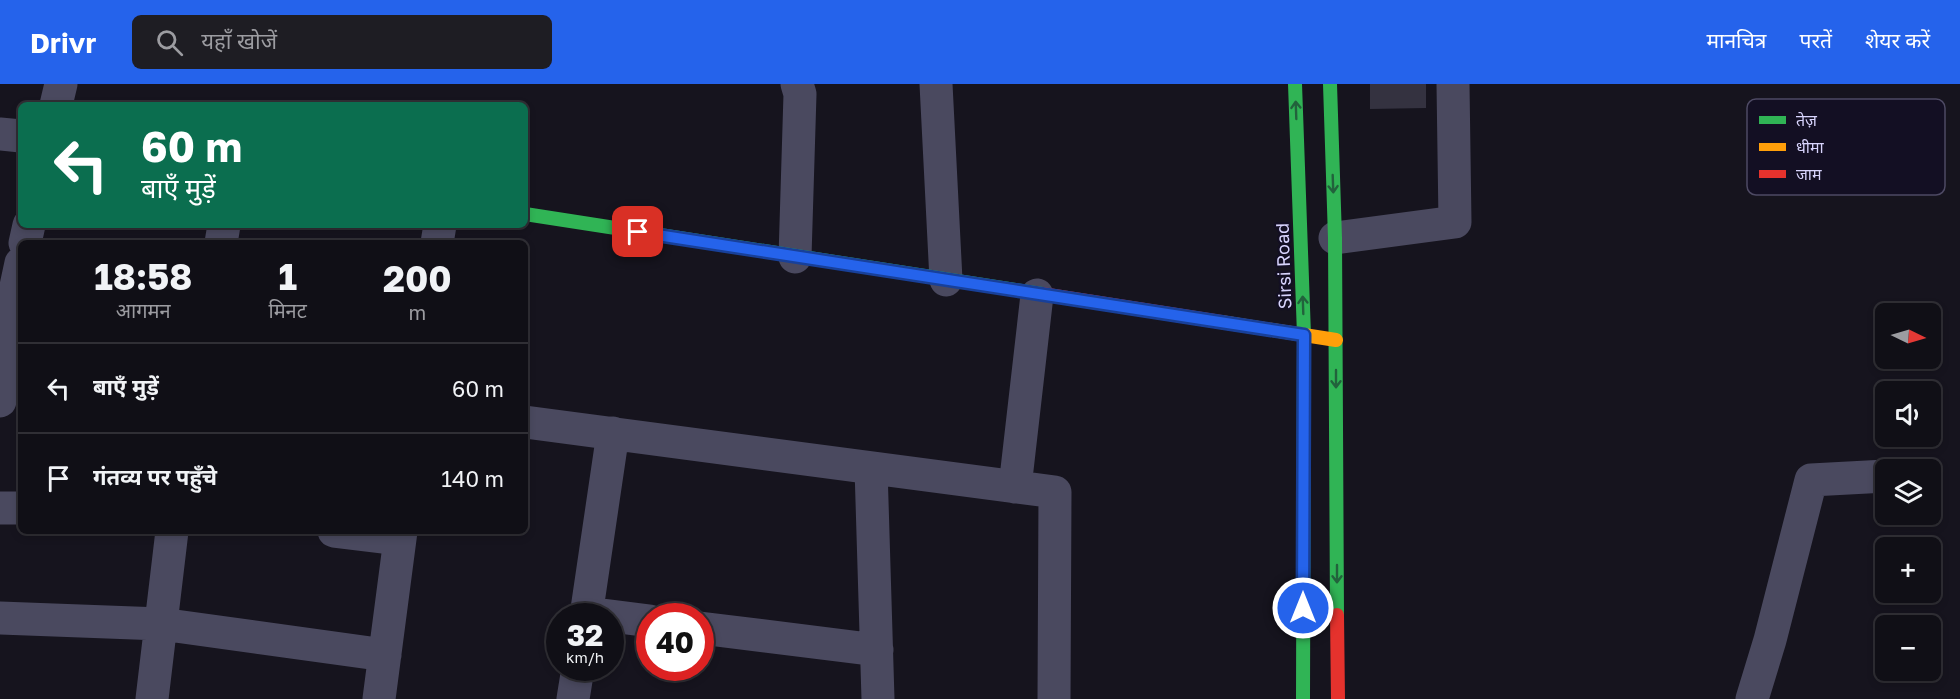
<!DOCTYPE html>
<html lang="hi">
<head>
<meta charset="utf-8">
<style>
  :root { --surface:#100f16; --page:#1e1d23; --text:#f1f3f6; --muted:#9c9ca1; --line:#302f35; --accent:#2563eb }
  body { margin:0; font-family:"Golos Text","Noto Sans Devanagari",sans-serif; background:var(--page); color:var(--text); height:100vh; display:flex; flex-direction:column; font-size:22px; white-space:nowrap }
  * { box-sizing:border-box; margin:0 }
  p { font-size:20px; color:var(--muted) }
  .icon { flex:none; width:33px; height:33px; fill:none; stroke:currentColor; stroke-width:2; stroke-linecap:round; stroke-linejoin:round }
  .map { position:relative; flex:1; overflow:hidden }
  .details { position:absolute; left:18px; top:156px; width:510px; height:294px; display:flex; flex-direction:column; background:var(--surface); border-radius:9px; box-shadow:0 3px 9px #0003,0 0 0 2px var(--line) }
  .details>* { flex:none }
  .top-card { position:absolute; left:18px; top:18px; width:510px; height:126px; border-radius:9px; box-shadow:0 3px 9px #0003,0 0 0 2px var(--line); background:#0b6e4f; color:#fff; overflow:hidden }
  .needle { width:39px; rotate:95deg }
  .fabs { position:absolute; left:1875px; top:219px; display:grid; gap:12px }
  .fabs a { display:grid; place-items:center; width:66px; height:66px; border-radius:9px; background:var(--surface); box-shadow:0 3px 9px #0003,0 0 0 2px var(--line); font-size:30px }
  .speed { position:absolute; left:546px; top:519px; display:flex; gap:12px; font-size:30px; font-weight:700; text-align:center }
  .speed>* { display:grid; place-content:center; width:78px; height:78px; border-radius:50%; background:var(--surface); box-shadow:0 3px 9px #0003,0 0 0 2px var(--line); line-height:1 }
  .speed small { font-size:15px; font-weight:400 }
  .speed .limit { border:9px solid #d22; background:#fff; color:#111 }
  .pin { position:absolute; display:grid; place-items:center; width:51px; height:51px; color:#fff; margin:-26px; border-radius:12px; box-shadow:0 3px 9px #0006 }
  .me { position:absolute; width:66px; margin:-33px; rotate:0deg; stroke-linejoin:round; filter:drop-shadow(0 0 4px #0008) }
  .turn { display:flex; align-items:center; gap:21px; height:126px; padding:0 24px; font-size:27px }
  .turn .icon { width:78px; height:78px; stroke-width:2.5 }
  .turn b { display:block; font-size:42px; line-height:51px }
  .eta { display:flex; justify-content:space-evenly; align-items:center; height:102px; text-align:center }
  .eta b { font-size:36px; font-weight:700; line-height:42px }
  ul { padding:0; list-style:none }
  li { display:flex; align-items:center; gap:18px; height:90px; padding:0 24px; border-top:2px solid var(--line) }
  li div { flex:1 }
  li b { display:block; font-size:22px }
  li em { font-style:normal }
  header { display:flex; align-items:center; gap:36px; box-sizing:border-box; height:84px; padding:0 30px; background:var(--accent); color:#fff }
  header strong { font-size:28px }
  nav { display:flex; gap:33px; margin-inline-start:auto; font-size:21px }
  .search { width:420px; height:54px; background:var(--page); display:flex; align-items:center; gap:15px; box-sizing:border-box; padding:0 21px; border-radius:9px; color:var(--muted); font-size:22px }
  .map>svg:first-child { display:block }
</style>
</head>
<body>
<header>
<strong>Drivr</strong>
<div class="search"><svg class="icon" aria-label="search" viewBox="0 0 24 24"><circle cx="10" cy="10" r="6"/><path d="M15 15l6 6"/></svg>यहाँ खोजें</div>
<nav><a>मानचित्र</a><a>परतें</a><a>शेयर करें</a></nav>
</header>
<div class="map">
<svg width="1960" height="615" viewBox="0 0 1960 615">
  <rect width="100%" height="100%" fill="#16141e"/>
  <!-- building -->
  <path fill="#343240" d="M 1370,0 L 1426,0 L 1426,24 L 1370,25 Z"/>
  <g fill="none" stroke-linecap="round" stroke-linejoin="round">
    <!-- street -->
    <path stroke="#4a495f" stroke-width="33" d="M 936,0 L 946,196
      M 56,21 L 61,0
      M 0,50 L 21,52
      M 1335,154 L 1455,138 L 1453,0
      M 25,159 L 29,141
      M 221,159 L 224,141
      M 437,159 L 440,141
      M 795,173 L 800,10 L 797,0
      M 0,317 L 9,235 L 21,179
      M 525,338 L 1055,408 L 1054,615
      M 871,384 L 878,615
      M 1015,403 L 1037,211
      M 0,424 L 21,424
      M 334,447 L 400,455
      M 587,529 L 650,537
      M 586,532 L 613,349
      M 0,534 L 161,540 L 385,571
      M 700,544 L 877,566
      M 152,615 L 172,447
      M 379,615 L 401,447
      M 573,615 L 578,584
      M 1752,615 L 1770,556 L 1811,396 L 1886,392"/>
    <!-- fast -->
    <path stroke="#30b455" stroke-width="14" d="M 1295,0 L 1304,251 L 1303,615
      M 1330,0 L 1335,154 L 1337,531
      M 525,130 L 1042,210"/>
    <!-- slow -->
    <path stroke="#ff9f0a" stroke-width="14" d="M 1221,238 L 1336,256"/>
    <!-- jam -->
    <path stroke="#e5322d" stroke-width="14" d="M 1042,210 L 1221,238
      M 1337,531 L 1338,615"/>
  </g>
  <!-- one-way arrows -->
  <defs><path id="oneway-shaft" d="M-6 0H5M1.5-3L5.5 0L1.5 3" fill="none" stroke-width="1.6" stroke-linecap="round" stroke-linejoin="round" transform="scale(1.5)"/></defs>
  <g stroke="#22623c">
    <use href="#oneway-shaft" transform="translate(1296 26) rotate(-92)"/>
    <use href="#oneway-shaft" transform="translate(1333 100) rotate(88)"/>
    <use href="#oneway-shaft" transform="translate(1303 221) rotate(-92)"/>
    <use href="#oneway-shaft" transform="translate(1336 295) rotate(90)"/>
    <use href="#oneway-shaft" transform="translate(1337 490) rotate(90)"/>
  </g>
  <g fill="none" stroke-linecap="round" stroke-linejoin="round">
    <!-- route casing -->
    <g stroke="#184099" stroke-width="15">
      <path id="route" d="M 638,148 L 1304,251 L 1303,524"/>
    </g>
    <!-- route -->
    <use href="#route" stroke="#2563eb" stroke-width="10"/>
  </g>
  <g text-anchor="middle" stroke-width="4.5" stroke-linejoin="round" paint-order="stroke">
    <!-- street labels -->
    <g font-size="18" fill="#d8d4fd" stroke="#130f23">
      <text transform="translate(1284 182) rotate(-92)" y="6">Sirsi Road</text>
    </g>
  </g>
  <!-- legend -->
  <rect x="1747" y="15" width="198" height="96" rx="9" fill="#130f23" stroke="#4e4a64" stroke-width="1.5"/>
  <rect x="1759" y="32" width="27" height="8" fill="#30b455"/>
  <rect x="1759" y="59" width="27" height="8" fill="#ff9f0a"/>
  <rect x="1759" y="86" width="27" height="8" fill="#e5322d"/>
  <g font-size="16" fill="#d8d4fd">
    <text x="1796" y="42">तेज़</text>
    <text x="1796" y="69">धीमा</text>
    <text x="1796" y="96">जाम</text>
  </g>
</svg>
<div class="fabs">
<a><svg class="needle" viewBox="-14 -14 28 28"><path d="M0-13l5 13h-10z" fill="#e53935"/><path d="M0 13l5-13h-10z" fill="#9c9ca1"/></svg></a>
<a><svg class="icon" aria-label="sound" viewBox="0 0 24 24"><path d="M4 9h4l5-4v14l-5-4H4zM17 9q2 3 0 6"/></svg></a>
<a><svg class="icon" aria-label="layers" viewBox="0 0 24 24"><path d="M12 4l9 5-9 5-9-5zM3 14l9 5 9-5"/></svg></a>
<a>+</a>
<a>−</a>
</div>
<div class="speed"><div>32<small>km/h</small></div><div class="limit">40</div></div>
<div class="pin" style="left:638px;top:148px;background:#d93025"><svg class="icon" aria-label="arrive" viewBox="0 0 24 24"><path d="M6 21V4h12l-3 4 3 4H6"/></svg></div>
<svg class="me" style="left:1303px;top:524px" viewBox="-20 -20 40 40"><circle r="17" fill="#2563eb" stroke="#fff" stroke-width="3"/><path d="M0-11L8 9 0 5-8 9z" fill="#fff"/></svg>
<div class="top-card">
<div class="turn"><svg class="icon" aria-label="left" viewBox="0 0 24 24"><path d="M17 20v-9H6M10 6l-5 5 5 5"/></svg><div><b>60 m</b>बाएँ मुड़ें</div></div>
</div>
<section class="details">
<div class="eta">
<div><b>18:58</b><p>आगमन</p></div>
<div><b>1</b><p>मिनट</p></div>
<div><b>200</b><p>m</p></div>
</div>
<ul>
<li><svg class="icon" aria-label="left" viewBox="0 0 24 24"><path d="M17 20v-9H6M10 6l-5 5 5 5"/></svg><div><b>बाएँ मुड़ें</b></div><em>60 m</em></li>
<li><svg class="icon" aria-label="arrive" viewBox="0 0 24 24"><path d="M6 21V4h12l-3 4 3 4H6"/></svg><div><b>गंतव्य पर पहुँचे</b></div><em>140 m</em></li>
</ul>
</section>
</div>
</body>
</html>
